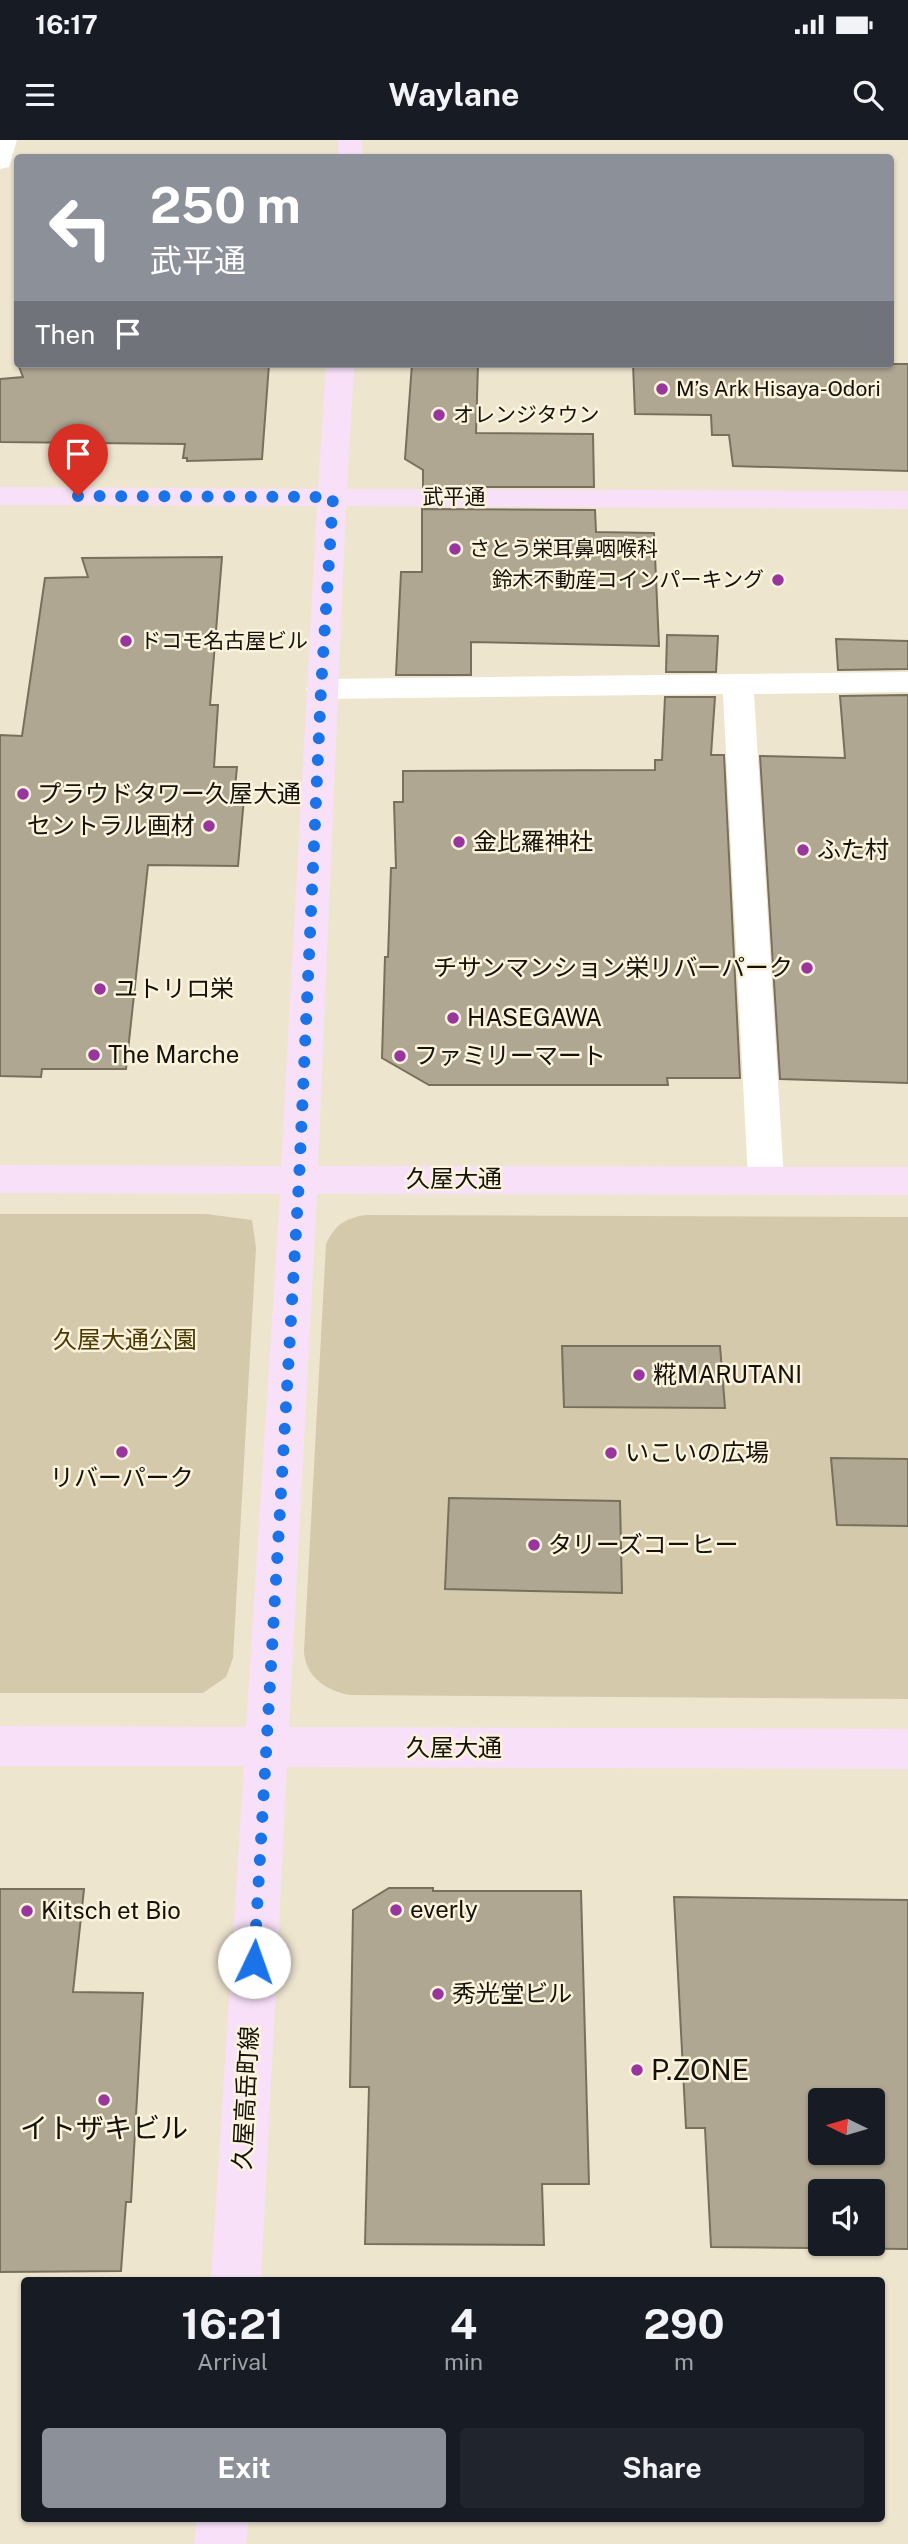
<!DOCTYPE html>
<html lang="en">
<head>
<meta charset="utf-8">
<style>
  :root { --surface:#171b24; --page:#20242c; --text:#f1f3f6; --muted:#9ea1a6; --accent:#8c9099 }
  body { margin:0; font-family:"Public Sans","Noto Sans JP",sans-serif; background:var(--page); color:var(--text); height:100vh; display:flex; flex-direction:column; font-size:26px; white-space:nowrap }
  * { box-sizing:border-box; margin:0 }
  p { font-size:23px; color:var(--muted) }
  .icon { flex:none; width:38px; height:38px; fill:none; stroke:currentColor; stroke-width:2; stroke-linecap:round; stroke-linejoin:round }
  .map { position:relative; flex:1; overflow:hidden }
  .drawer { position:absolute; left:21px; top:2137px; width:864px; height:245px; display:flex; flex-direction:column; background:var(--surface); border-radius:7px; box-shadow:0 2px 5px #0004 }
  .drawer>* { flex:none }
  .guide { position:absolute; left:14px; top:14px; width:880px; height:214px; border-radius:7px; box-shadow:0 2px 5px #0004; background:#8c9099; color:#fff; overflow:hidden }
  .needle { width:46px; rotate:275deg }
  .buttons { position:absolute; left:808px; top:1948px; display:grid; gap:14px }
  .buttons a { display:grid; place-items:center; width:77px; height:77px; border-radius:7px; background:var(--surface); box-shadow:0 2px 5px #0004; font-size:35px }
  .pin { position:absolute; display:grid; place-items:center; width:60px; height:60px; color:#fff; margin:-72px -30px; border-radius:50% 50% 50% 0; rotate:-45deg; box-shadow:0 0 7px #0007 }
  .pin .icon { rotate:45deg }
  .me { position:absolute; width:77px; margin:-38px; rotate:3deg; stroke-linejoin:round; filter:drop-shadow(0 0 5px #0008) }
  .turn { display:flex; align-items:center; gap:24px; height:147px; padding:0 21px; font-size:32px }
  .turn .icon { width:91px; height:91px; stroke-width:2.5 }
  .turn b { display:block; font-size:49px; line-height:60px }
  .then { display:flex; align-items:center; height:66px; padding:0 21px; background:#0003; gap:14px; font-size:26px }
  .eta { display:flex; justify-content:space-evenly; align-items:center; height:119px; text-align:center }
  .eta b { font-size:42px; font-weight:700; line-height:49px }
  .primary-button { display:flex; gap:14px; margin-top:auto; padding:14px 21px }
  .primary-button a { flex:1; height:80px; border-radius:7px; background:var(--accent); color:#fff; font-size:28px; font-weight:700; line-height:80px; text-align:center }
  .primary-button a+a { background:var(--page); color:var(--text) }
  .status { display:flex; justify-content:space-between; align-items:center; height:49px; padding:0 35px; background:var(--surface); direction:ltr }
  .status svg { height:19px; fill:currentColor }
  header { display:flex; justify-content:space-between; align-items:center; height:91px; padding:0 21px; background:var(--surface); font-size:32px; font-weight:700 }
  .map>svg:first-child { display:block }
</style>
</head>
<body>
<div class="status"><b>16:17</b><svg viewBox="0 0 49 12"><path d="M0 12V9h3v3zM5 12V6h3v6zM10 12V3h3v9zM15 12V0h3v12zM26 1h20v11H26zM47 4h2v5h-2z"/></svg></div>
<header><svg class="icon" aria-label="menu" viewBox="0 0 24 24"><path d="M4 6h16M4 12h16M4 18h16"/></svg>Waylane<svg class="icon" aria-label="search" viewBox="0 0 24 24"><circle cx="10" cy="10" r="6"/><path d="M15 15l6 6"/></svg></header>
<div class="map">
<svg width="908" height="2404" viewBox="0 0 908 2404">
  <rect width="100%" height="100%" fill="#eee5cf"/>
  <!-- green -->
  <path fill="#d5c9ac" d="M 0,1074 L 206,1074 L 252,1080 L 256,1108 L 233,1518 L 226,1537 L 203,1553 L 0,1553 Z
    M 366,1075 L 908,1077 L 908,1559 L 350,1555 C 327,1551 305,1537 304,1511 L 326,1104 C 335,1085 345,1078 366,1075 Z"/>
  <!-- building -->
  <path fill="#afa792" stroke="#78705d" stroke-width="2" fill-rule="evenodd" d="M 18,224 L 269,224 L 262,319 L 187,321 L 187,318 L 183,318 L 185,304 L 0,302 L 0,239 L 23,237 Z
    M 412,224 L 478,224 L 476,293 L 593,294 L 594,347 L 423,347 L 423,330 L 405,319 Z
    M 633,224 L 908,224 L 908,331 L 733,326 L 729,295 L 712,295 L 711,275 L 635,274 Z
    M 422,369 L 595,370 L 596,392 L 654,393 L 659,506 L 471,502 L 471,535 L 396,535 L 401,432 L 422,432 Z
    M 222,417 L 210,565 L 218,565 L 214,627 L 237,627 L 234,658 L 244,658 L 238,726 L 148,725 L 126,929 L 42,929 L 41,937 L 0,936 L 0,595 L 22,596 L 45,438 L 88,437 L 82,418 Z
    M 667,495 L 718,496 L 716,532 L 666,532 Z
    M 836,499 L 908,501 L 908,529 L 838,530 Z
    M 908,555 L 908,943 L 780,939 L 760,616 L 845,618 L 840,556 Z
    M 665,557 L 715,557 L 711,615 L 724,615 L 740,938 L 667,938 L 668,945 L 429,945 L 382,918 L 385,817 L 388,817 L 391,728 L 396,728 L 394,662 L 403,662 L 403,631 L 655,630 L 655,620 L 662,620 Z
    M 562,1206 L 720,1206 L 725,1268 L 564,1267 Z
    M 831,1318 L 908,1319 L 908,1386 L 837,1385 Z
    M 449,1358 L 620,1361 L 622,1453 L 445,1449 Z
    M 389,1748 L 433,1748 L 433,1751 L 581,1751 L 589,2044 L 542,2044 L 544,2105 L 365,2104 L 369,1947 L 350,1947 L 353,1770 Z
    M 0,1749 L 84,1749 L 73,1852 L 143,1853 L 131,2062 L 126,2062 L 121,2131 L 0,2132 Z
    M 674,1757 L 908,1760 L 908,2109 L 711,2107 L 705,1988 L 686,1988 ZM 821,1960 L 873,1960 L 873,2012 L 821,2012 ZM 821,2051 L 873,2051 L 873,2104 L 821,2104 Z"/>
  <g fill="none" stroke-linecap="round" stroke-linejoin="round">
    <!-- street -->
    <path fill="#fff" fill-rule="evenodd" d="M 0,0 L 17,0 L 9,27 L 0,29 Z
      M 908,532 L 908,552 L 754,554 L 784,1039 L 779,1049 L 766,1053 L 753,1049 L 748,1039 L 723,554 L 321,559 L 310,556 L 306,549 L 310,542 L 321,539 Z"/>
    <!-- secondary -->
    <path fill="#f8e0f9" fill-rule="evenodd" d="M 338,0 L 362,0 L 362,18 L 338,18 Z
      M 326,224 L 354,224 L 347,349 L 908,351 L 908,369 L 346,366 L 318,1026 L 908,1027 L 908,1055 L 317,1054 L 289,1587 L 908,1589 L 908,1629 L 287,1627 L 261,2140 L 211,2140 L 244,1626 L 0,1626 L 0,1586 L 246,1587 L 280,1054 L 0,1053 L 0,1025 L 281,1026 L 317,366 L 0,365 L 0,347 L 318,349 Z
      M 197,2378 L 249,2378 L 246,2404 L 194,2404 Z"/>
  </g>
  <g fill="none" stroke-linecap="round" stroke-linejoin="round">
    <!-- route -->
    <path stroke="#1a73e8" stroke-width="12" stroke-dasharray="0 21.6" d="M 78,356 L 333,357 L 321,549 L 299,1040 L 254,1822"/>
  </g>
  <!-- markers -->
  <g fill="#98369e" stroke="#fbf3dc" stroke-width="2.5">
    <circle cx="662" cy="249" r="7"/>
    <circle cx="439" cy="275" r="7"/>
    <circle cx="455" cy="409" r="7"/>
    <circle cx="778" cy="440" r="7"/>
    <circle cx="126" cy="501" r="7"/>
    <circle cx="23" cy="654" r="7"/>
    <circle cx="209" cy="686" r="7"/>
    <circle cx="459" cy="702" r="7"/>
    <circle cx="803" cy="710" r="7"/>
    <circle cx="807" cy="828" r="7"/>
    <circle cx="100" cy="849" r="7"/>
    <circle cx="453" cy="878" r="7"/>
    <circle cx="94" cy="915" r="7"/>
    <circle cx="400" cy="916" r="7"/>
    <circle cx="639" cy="1235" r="7"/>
    <circle cx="122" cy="1312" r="7"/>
    <circle cx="611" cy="1313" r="7"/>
    <circle cx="534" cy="1405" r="7"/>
    <circle cx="396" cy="1770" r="7"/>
    <circle cx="27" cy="1771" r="7"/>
    <circle cx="438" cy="1854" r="7"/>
    <circle cx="637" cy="1930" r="7"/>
    <circle cx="104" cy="1960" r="7"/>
  </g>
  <g text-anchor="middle" stroke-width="5" stroke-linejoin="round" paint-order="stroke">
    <!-- far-poi labels -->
    <g font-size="21" fill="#141109" stroke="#fbf3dc" text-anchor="start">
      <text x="676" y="256">M’s Ark Hisaya-Odori</text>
      <text x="453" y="282">オレンジタウン</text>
      <text x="469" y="416">さとう栄耳鼻咽喉科</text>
      <text x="764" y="447" text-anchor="end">鈴木不動産コインパーキング</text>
      <text x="140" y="508">ドコモ名古屋ビル</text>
    </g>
    <!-- far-street labels -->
    <g font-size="21" fill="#141109" stroke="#fbf3dc">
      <text x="454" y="364">武平通</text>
    </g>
    <!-- poi labels -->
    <g font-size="24" fill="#141109" stroke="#fbf3dc" text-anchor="start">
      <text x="37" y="662">プラウドタワー久屋大通</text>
      <text x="195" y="694" text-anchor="end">セントラル画材</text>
      <text x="473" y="710">金比羅神社</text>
      <text x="817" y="718">ふた村</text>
      <text x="793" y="836" text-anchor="end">チサンマンション栄リバーパーク</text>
      <text x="114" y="857">ユトリロ栄</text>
      <text x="467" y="886">HASEGAWA</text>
      <text x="108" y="923">The Marche</text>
      <text x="414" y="924">ファミリーマート</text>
      <text x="653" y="1243">糀MARUTANI</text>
      <text x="625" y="1321">いこいの広場</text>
      <text x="122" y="1346" text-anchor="middle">リバーパーク</text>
      <text x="548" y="1413">タリーズコーヒー</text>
      <text x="410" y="1778">everly</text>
      <text x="41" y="1779">Kitsch et Bio</text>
      <text x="452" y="1862">秀光堂ビル</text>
    </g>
    <!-- street labels -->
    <g font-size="24" fill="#141109" stroke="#fbf3dc">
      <text x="454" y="1047">久屋大通</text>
      <text x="454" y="1616">久屋大通</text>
      <text transform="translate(246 1958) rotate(-87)" y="8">久屋高岳町線</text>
    </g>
    <!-- park labels -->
    <g font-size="24" fill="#4c3900" stroke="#fbf3dc">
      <text x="125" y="1208">久屋大通公園</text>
    </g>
    <!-- near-poi labels -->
    <g font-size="28" fill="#141109" stroke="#fbf3dc" text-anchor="start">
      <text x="651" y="1940">P.ZONE</text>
      <text x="104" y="1998" text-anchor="middle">イトザキビル</text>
    </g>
  </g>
</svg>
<div class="buttons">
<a><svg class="needle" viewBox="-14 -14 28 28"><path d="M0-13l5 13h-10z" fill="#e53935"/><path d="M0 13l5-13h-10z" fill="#9ea1a6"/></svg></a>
<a><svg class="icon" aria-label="sound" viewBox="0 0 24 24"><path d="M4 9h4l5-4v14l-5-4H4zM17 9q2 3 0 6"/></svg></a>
</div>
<div class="pin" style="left:78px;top:356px;background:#d93025"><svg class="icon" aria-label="arrive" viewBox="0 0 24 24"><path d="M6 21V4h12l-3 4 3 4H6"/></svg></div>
<svg class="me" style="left:254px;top:1822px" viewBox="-20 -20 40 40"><circle r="19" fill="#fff"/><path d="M0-13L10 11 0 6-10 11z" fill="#1a73e8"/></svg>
<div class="guide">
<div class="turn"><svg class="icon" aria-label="left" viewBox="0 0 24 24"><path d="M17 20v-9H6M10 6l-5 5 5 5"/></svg><div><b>250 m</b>武平通</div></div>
<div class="then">Then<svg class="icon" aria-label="arrive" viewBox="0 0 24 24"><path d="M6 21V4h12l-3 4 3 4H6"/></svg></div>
</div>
<section class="drawer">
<div class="eta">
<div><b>16:21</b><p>Arrival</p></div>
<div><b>4</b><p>min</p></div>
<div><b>290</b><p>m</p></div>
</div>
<div class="primary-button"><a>Exit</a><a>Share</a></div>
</section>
</div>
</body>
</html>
